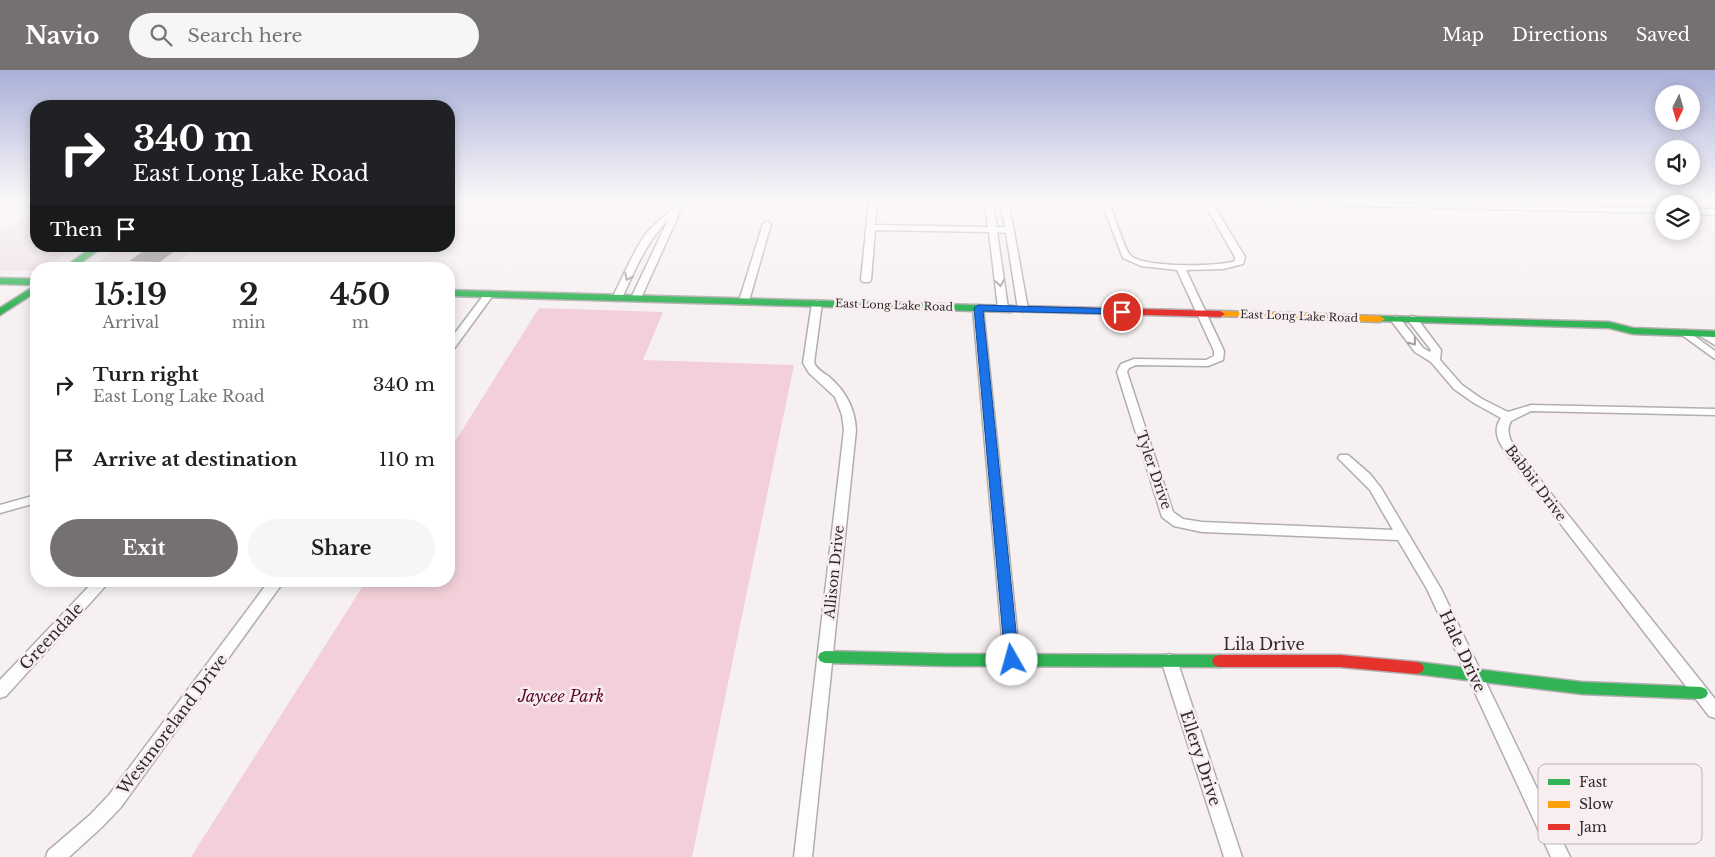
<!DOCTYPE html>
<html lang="en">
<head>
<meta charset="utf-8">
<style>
  :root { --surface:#fff; --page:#f6f6f6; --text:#202124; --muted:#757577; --accent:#757071 }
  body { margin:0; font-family:"Libre Baskerville",serif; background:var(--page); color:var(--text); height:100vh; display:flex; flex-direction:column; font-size:19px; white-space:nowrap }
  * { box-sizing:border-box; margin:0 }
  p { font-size:16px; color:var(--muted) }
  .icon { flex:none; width:28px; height:28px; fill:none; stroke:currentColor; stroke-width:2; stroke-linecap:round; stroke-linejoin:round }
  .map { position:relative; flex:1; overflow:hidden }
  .sheet { position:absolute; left:30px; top:192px; width:425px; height:325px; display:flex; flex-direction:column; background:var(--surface); border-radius:20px; box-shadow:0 2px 12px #0003 }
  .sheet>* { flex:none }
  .guide { position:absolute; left:30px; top:30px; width:425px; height:152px; border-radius:20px; box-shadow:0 2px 12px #0003; background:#202124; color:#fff; overflow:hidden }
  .needle { width:32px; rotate:185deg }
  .controls { position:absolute; left:1655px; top:15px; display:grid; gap:10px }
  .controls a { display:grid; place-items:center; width:45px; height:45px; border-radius:50%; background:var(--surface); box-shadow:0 2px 12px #0003; font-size:25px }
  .pin { position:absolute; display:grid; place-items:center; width:42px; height:42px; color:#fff; margin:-21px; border:2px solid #fff; border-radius:50%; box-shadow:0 1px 5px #0007 }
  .me { position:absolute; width:55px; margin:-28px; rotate:353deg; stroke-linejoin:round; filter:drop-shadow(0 0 4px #0008) }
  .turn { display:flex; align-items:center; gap:18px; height:105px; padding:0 20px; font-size:22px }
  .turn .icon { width:65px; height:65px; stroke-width:2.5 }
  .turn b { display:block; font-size:35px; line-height:42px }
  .then { display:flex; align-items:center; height:48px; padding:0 20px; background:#0003; gap:10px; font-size:19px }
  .eta { display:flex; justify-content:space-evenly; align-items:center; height:85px; text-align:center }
  .eta b { font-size:30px; font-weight:800; line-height:35px }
  .cta { display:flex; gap:10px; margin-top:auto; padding:10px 20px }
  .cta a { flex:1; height:58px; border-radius:30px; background:var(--accent); color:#fff; font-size:20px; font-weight:800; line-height:58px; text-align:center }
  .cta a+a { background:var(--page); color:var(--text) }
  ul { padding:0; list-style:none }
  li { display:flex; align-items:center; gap:15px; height:75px; padding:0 20px }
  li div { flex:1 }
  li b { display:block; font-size:19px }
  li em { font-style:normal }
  header { display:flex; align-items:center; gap:30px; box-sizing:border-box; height:70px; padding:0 25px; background:var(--accent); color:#fff }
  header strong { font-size:24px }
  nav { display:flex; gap:28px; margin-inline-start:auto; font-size:18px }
  .search { width:350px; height:45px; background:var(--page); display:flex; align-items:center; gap:12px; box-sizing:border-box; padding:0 18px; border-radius:28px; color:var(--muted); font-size:19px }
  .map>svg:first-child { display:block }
</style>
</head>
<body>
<header>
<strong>Navio</strong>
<div class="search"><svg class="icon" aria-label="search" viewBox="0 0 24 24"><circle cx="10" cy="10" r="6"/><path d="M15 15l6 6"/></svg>Search here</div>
<nav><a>Map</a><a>Directions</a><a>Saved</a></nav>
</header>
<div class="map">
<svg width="1715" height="787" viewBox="0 0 1715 787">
  <rect width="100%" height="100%" fill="#f6f0f1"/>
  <!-- built -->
  <path fill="#eee1e4" d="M 36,142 L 36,176 L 78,176 L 43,199 L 36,199 L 36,201 L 0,200 L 0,163 Z
    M 121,176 L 198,176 L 168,199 L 88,199 Z"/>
  <!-- green -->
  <path fill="#f3d0d9" d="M 539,238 L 663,242 L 643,290 L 794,295 L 692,787 L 191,787 L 366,511 L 449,511 L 449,381 Z"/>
  <!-- building -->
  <path fill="#979394" d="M 151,176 L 181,176 L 160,192 L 129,191 Z"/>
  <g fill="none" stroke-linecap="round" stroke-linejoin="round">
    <!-- street casing -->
    <g stroke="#b2adae" stroke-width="3">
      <path id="street" d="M 677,131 L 685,131 L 641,228 L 636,231 L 631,228 L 668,150 C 646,172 635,200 622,228 L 617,231 L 614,230 L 612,228 C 623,207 632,184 645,165 C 654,153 671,143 677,131 Z
        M 869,131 L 877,131 L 875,155 L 988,157 L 986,140 L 988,131 L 996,131 L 994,140 L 997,157 L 1005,157 L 1002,140 L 997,131 L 1005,131 L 1010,140 L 1028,239 L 1023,242 L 1018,239 L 1006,163 L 997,162 L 1008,238 L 1007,240 L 1003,241 L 998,238 L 989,162 L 875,160 L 871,210 L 869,212 L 863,212 L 861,210 Z
        M 1101,131 L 1109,131 C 1113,142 1124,178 1130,185 C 1141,198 1220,197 1235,191 L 1235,187 L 1203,131 L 1211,131 L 1245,187 L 1243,194 L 1223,199 L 1186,200 L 1224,281 L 1223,290 L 1208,296 L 1136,295 L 1129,298 L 1127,302 L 1173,442 L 1183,449 L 1202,452 L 1393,460 L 1370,420 L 1338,388 L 1340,385 L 1348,385 L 1370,404 L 1381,418 L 1441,519 L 1570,787 L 1551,787 L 1427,519 L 1398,470 L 1202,462 L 1174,456 L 1162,447 L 1117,302 L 1121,294 L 1134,289 L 1206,290 L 1214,286 L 1214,281 L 1177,200 L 1141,196 L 1123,188 Z
        M 1264,131 L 1664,138 L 1664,143 L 1267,134 L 1264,134 Z
        M 1691,139 L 1715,139 L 1715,145 L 1691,144 Z
        M 767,151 L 771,154 L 749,231 L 744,234 L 741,233 L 739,231 L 763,154 Z
        M 489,221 L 494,224 L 453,280 L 449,281 L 449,271 L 486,222 Z
        M 817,230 L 822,233 L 814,293 C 817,299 822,302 828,306 C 845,320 855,338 856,360 L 812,787 L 794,787 L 844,360 L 842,345 L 835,327 L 809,303 L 803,293 L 812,233 Z
        M 978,235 L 983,238 L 1020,590 L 1018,594 L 1012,596 L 1006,594 L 1004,590 L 973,238 Z
        M 1395,246 L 1399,247 L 1423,278 L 1430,282 L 1431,280 L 1407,249 L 1412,246 L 1416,247 L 1441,280 L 1440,290 L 1462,315 L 1482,329 L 1508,342 L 1531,335 L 1715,339 L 1715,345 L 1531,341 L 1511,351 C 1505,362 1511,372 1517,381 L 1715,629 L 1715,648 L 1709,646 L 1509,387 C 1500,374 1491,362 1501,348 L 1474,333 L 1454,319 L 1431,292 L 1415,282 L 1390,249 Z
        M 1686,260 L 1715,281 L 1715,289 L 1682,265 L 1681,263 L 1682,261 Z
        M 1704,261 L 1715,267 L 1715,275 L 1700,266 L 1699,264 L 1700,262 Z
        M 36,425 L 36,433 L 0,443 L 0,435 Z
        M 94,511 L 110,511 L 6,626 L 0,628 L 0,610 Z
        M 269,511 L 284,511 L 121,737 L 102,757 L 69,787 L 46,787 L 48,781 L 90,745 L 109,725 Z
        M 1169,584 L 1175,586 L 1177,590 L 1242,787 L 1224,787 L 1161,590 L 1163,586 Z"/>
    </g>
    <!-- fast casing -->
    <g stroke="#b2adae" stroke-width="3">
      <path id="fast" d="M 94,176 L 104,176 L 72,199 L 62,199 Z
        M 0,208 L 36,209 L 36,215 L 0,214 Z
        M 36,215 L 36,222 L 0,245 L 0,238 Z
        M 449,220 L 1011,236 L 1015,239 L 1011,242 L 449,226 Z
        M 1380,246 L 1609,252 L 1633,258 L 1715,261 L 1715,267 L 1633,264 L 1609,258 L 1377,251 L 1375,249 Z
        M 825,581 L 947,584 L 1219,585 L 1224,587 L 1226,591 L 1224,595 L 1219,597 L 947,596 L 825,593 L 820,591 L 818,587 L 820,583 Z
        M 1417,592 L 1582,612 L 1701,617 L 1706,619 L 1708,623 L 1706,627 L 1701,629 L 1582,624 L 1417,604 L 1412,602 L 1410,598 L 1412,594 Z"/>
    </g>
    <!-- slow casing -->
    <g stroke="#b2adae" stroke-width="3">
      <path id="slow" d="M 1220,241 L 1380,246 L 1385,249 L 1380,252 L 1217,246 L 1215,244 Z"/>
    </g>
    <!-- jam casing -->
    <g stroke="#b2adae" stroke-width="3">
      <path id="jam" d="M 1011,236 L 1220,241 L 1225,244 L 1220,247 L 1008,241 L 1008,237 Z
        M 1219,585 L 1340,585 L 1417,592 L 1422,594 L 1424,598 L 1422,602 L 1417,604 L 1340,597 L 1219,597 L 1214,595 L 1212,591 L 1214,587 Z"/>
    </g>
    <!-- street -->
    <use href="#street" fill="#fefdfd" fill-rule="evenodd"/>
    <!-- fast -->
    <use href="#fast" fill="#30b455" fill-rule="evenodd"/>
    <!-- slow -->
    <use href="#slow" fill="#ff9f0a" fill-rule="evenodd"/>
    <!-- jam -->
    <use href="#jam" fill="#e5322d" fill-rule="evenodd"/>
  </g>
  <!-- one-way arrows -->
  <defs><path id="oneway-chevron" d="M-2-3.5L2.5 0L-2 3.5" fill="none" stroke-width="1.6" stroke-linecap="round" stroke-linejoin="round" transform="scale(1.25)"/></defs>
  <g stroke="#a19e9f">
    <use href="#oneway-chevron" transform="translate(628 207) rotate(117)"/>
    <use href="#oneway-chevron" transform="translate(1000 213) rotate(82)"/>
    <use href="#oneway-chevron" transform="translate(1413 272) rotate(51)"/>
  </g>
  <!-- sky -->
  <linearGradient id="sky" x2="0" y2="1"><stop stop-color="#aab0d8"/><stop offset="0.54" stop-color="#fbf8f9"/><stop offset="1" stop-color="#fbf8f9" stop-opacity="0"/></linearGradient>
  <rect width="1715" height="241" fill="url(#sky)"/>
  <!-- route -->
  <path fill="#1a73e8" stroke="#114b97" d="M 978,235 L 1122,239 L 1127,242 L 1122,244 L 983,241 L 1019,590 L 1017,594 L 1012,595 L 1007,594 L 1005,590 L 974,238 Z"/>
  <g text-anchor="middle" stroke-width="5" stroke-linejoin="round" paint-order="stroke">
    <!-- far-street labels -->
    <g font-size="11" fill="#2f2b2c" stroke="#f8eef0">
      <text transform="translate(894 235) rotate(2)" y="4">East Long Lake Road</text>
      <text transform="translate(1299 246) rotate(2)" y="4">East Long Lake Road</text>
    </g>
    <!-- street labels -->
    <g font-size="14" fill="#2f2b2c" stroke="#f8eef0">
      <text transform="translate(1154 400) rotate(71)" y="5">Tyler Drive</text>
      <text transform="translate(1536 413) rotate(53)" y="5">Babbit Drive</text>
      <text transform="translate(834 502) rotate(-84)" y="5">Allison Drive</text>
    </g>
    <!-- near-street labels -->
    <g font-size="16" fill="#2f2b2c" stroke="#f8eef0">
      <text transform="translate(51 566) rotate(-47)" y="6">Greendale</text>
      <text x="1264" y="580">Lila Drive</text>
      <text transform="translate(1463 581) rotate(65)" y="6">Hale Drive</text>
      <text transform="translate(172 654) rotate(-53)" y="6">Westmoreland Drive</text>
      <text transform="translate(1201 688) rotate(72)" y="6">Ellery Drive</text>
    </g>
    <!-- near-park labels -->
    <g font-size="16" font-style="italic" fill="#5e0830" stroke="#f8eef0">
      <text x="561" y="632">Jaycee Park</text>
    </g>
  </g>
  <!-- legend -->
  <rect x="1538" y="694" width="164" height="80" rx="8" fill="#f8eef0" stroke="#bcb4b5" stroke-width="1"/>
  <rect x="1548" y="709" width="22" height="6" fill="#30b455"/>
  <rect x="1548" y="731" width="22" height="7" fill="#ff9f0a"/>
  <rect x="1548" y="754" width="22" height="6" fill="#e5322d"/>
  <g font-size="14" fill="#2f2b2c">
    <text x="1579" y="717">Fast</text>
    <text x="1579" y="739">Slow</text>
    <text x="1579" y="762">Jam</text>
  </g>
</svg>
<div class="controls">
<a><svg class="needle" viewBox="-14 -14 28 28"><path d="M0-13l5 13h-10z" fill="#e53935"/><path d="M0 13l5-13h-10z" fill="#757577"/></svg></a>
<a><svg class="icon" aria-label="sound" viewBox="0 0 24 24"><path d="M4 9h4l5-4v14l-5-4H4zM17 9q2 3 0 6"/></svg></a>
<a><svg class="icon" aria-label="layers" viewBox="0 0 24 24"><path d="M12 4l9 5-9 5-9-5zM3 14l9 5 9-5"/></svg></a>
</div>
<div class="pin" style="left:1122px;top:242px;background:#d93025"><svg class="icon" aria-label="arrive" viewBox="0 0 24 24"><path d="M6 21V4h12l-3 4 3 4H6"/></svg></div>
<svg class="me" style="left:1012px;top:590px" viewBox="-20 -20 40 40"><circle r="19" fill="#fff"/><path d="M0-13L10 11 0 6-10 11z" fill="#1a73e8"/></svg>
<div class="guide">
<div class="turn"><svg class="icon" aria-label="right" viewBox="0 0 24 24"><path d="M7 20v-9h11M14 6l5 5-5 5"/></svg><div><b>340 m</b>East Long Lake Road</div></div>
<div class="then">Then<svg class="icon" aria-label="arrive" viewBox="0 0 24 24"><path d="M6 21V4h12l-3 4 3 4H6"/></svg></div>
</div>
<section class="sheet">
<div class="eta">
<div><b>15:19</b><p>Arrival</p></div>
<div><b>2</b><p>min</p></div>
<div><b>450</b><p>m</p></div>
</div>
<ul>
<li><svg class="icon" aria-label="right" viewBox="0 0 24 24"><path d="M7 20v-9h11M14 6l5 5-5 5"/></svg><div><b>Turn right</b><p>East Long Lake Road</p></div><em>340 m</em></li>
<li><svg class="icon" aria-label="arrive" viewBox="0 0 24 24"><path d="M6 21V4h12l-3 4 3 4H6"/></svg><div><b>Arrive at destination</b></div><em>110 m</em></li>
</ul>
<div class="cta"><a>Exit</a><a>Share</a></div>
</section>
</div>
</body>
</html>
